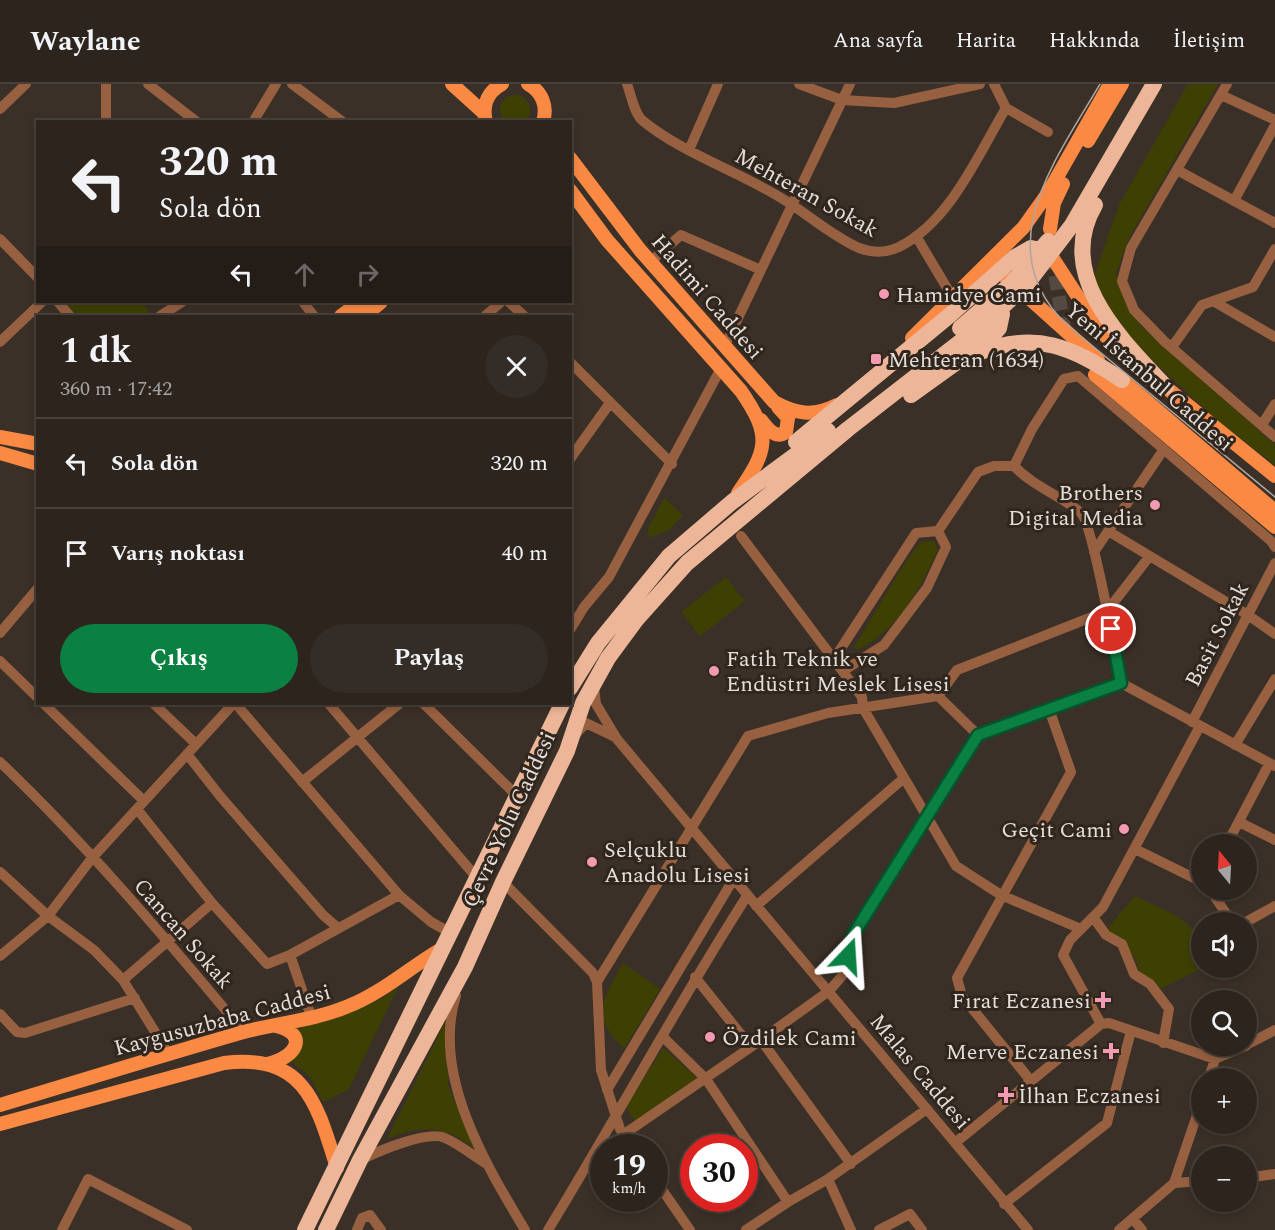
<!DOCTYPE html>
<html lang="tr">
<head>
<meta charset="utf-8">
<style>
  :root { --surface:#2c241d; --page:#342c26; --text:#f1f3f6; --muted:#a6a4a4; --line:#48413b; --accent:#0b8043 }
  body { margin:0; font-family:Spectral,serif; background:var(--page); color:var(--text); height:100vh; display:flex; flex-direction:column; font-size:22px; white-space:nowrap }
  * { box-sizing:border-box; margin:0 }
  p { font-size:20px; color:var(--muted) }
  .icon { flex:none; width:33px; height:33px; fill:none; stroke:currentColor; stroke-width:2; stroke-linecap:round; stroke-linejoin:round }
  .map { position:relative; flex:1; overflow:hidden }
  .drawer { position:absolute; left:36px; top:231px; width:536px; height:390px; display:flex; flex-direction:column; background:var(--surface); border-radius:0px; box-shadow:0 3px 9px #0003,0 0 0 2px var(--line) }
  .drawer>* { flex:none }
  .banner { position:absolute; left:36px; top:36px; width:536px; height:183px; border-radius:0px; box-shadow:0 3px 9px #0003,0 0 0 2px var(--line); background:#2c241d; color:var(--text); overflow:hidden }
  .needle { width:39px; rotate:342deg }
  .controls { position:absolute; left:1191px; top:750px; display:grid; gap:12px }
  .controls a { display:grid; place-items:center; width:66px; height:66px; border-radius:50%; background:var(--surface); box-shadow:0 3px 9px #0003,0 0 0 2px var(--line); font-size:30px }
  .speed { position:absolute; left:590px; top:1050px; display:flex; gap:12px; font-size:30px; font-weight:700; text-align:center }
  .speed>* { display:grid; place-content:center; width:78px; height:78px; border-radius:50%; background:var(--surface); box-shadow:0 3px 9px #0003,0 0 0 2px var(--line); line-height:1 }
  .speed small { font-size:15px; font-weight:400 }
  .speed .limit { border:9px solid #d22; background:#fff; color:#111 }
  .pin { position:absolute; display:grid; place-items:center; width:51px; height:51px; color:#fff; margin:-26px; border:3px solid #fff; border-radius:50%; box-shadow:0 2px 6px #0007 }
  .me { position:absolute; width:66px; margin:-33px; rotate:20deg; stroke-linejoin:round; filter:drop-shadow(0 0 4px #0008) }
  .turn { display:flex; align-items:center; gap:21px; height:126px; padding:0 24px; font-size:27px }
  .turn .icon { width:78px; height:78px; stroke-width:2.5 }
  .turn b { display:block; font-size:42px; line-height:51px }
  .lanes { display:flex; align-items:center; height:57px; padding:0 24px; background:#0003; justify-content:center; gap:30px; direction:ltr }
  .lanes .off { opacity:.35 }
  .round { display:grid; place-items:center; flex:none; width:63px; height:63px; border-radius:32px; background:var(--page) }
  .headline { display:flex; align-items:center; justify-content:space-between; height:102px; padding:0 24px }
  h1 { font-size:36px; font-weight:700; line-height:45px }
  .cta { display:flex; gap:12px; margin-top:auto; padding:12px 24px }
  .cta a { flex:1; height:69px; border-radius:36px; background:var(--accent); color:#fff; font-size:24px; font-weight:700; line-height:69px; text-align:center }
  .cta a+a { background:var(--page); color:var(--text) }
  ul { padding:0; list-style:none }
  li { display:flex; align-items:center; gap:18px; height:90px; padding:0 24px; border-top:2px solid var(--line) }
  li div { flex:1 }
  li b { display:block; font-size:22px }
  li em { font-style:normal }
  header { display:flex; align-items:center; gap:36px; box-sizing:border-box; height:84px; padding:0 30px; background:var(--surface); border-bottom:2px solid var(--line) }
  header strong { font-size:28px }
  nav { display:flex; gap:33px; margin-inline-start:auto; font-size:21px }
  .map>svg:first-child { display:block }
</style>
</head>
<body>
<header>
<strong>Waylane</strong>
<nav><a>Ana sayfa</a><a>Harita</a><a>Hakkında</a><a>İletişim</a></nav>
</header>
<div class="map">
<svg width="1275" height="1146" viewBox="0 0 1275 1146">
  <rect width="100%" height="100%" fill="#3b3027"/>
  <!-- green -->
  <path fill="#3d4002" d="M 1188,0 L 1218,0 L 1129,154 L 1116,189 L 1125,217 L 1141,242 L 1275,361 L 1275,381 L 1218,337 L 1141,266 L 1103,217 L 1094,192 L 1120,119 Z
    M500 26a15 15 0 1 1 30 0a15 15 0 1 1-30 0Z
    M 65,218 L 143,218 L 150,231 L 78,232 Z
    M 664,414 L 683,431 L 669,446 L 649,454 L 648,445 Z
    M 934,457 L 938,465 C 922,502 896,549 857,566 L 854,563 L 903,482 L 921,458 Z
    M 726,493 L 745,517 L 700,552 L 681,528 Z
    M 1135,812 L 1177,832 L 1201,852 L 1202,884 L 1162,904 C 1129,893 1146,890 1132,870 C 1126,861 1115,853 1107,845 Z
    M 623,879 L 660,905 L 624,965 C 590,931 602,917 623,879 Z
    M 398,903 L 349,1005 L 323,1018 L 310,993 L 292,978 L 300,966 L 297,945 L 379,916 Z
    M 446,936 L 448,1001 L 476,1066 C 447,1041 421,1040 387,1055 Z
    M 663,964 L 697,994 L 635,1038 L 626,1022 Z"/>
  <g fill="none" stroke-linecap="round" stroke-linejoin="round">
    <!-- major-tunnel -->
    <path stroke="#544a42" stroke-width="14" stroke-dasharray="14 7" stroke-linecap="butt" d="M 1052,171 L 1065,250"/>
    <!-- minor -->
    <path stroke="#976041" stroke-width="10" d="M 148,0 L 197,38
      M 292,0 L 343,38
      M 627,0 C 631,10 634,30 643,37 C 685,71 741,88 786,117 C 810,132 832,152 859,164 C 872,169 886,169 899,163 C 950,138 978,71 1006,24
      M 799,0 L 842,16 L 894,19 L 980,0
      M 994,0 L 1006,24 L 1048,48
      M 1227,0 L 1131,164 L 1122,197 L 1134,226 L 1164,257 L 1275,353
      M 1221,11 L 1275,36
      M 0,25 L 26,0
      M 106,38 L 106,0
      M 253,38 L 276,0
      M 689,66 L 718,0
      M 1177,86 L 1275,139
      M 1234,117 L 1275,41
      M 916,152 L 950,209 L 946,220
      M 0,155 L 38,194
      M 650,178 L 681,151 L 761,186
      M 1213,217 L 1275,253
      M 58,218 L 70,232
      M 303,218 L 314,232
      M 509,218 L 524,232
      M 160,232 L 182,218
      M 485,232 L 501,218
      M 0,258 L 42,218
      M 725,261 L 850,0
      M 1172,263 L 1202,221 L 1253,203 L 1275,165
      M 570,278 L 672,380
      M 1262,341 L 1275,320
      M 570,375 L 610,319
      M 1014,382 L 1032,345 L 1064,295 L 1078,292 L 1271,457 L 1275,463
      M 1108,447 L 1248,531 L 1275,550
      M 741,452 L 862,613 L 863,624 L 956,782 L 1001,811 L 1081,845
      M 1094,468 L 1164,365
      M 570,546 L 584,523 L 609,493 L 720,286
      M 0,549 L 38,504
      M 834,575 L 916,449 L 938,447
      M 0,577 L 38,614
      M 843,587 L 884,561 L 927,504 L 946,463 L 938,447 L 978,388 L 994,382 L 1014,382 C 1035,404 1062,412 1081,429 C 1093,441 1116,574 1121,599
      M 594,603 L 596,620 L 617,655 L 1028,1146
      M 938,612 L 978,651
      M 44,620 L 144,717
      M 154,620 L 196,660
      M 236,620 L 399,811 L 431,838 L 451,849
      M 329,620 L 477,794
      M 424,620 L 516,711
      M 1192,638 L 1275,479
      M 1200,642 L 1103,823 L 1070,856 L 1063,871 L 1101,940 L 1109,939 L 1215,975 L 1246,962
      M 576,650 L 586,639 L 615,653
      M 1235,661 L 1275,595
      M 187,670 L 220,712 L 323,831 L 338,844
      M 0,678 C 85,759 162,850 238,941 L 248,947
      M 302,698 L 399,620
      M 137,725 L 212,819 L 267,880 L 290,871 L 399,811
      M 1239,738 L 1275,756
      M 1227,760 L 1269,680
      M 1135,765 L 1202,798
      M 0,788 L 48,832 L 94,866 L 123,896 L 168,969
      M 503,798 L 593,889 L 597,898
      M 1210,806 L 1232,838
      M 756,822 L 904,694
      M 1093,833 L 1106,851 L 1122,860 L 1134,890 L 1150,900 L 1169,925 L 1163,959
      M 1246,838 L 1275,822
      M 290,871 L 312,935
      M 0,872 L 48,832 L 92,774 L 233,620
      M 695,893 L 751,963 L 829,907 L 842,892 L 853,851 L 978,651 L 1121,599 L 1275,682
      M 123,896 L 212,819
      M 456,912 C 431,990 486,1081 525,1146
      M 0,930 L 17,948 L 25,949 L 135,914
      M 662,952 L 706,995 L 788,1118
      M 761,956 L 851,1080
      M 1246,961 L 1275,946
      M 1209,994 L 1215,975
      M 1031,997 L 962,912 L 957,894 L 1071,688 L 1049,625
      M 607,1006 L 733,796
      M 624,1050 L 751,963
      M 955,1059 L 1101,940
      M 633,1064 L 620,1045 L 601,986 L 597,898 L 748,652 L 828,629 L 938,612 L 957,586 L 1107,527 L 1149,473
      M 361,1076 C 378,1067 428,1046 445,1054 C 459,1060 472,1071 485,1079
      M 654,1094 L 690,1146
      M 1246,1094 L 1275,1090
      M 828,1095 L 851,1146
      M 1174,1099 L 1202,1097
      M 1004,1120 L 1107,1039 L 1131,947
      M 1133,1135 L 1142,1146
      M 62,1146 L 88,1095 L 187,1146
      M 357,1146 L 362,1134 L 370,1131 L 381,1146
      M 548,1146 C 616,1035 677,921 747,812
      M 746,1146 L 788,1118 L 828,1095 L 927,1025
      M 879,1146 L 910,1130 L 922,1146
      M 1119,1146 L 1174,1099 L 1202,1016"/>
    <!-- major -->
    <path stroke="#fa8944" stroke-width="14" d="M 452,0 L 484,29
      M 528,0 C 542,8 548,22 543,38
      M 486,38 C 482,22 487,8 502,0
      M 1088,57 L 1122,0
      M 570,74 L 640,166 L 774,318 C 796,330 813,333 837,321
      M 570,106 L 607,156 L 741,307 C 772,352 768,366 738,409
      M 1050,145 L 1054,119 L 1063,100
      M 1048,167 L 1099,245 L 1115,262 L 1275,392
      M 999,187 L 1098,276
      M 341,232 L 360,218
      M 364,232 L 381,218
      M 912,254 L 1023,144 L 1048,109 L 1110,0
      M 1115,290 L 1275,427
      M 1095,291 L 1275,443
      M 761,336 C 767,344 775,356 786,348 L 788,334 L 778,323
      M 0,353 L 38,360
      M 0,369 L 38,380
      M 267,980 C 296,974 310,950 276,942
      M 0,1021 C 80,997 160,972 240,949 C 275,939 312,937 346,923 C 381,910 410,883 443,864
      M 0,1040 L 224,979 C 305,969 317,1020 337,1084"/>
    <!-- highway -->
    <path stroke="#edb698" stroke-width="16" d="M 1095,121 C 1054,191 1121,255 1166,303
      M 960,244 L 1011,200 L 1048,157
      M 978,269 C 1036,246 1072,263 1122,296
      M 911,311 L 989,255 L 999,244 L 1002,230 L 997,221
      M 796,358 L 950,231 L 1015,173 L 1031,164 L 1047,167
      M 570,604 L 598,559 L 669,472 L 732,418 L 828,347
      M 305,1146 L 562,620
      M 326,1146 L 360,1076 L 465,883 L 503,798 L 567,667 L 583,619 L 608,574 L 636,536 L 687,479 L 848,345 L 987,237 L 1027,200 L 1072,141 L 1154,0"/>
    <!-- tram -->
    <path stroke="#afa69f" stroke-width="1.5" d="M 1100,0 C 1057,74 987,163 1066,240 L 1275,413"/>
  </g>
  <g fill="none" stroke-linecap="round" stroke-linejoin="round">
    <!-- route casing -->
    <g stroke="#07532c" stroke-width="15">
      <path id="route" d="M 848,872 L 853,851 L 978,651 L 1121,599 L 1111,545"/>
    </g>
    <!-- route -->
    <use href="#route" stroke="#0b8043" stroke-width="10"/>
  </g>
  <!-- markers -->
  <g fill="#f19ab1" stroke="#30261d" stroke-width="2">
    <circle cx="884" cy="210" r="6"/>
    <rect x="870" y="269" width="12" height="12" rx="3"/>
    <circle cx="1155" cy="421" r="6"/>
    <circle cx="714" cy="587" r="6"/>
    <circle cx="1124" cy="745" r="6"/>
    <circle cx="592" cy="778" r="6"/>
    <path d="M1100 907h6v6h6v6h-6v6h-6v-6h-6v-6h6z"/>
    <circle cx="710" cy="953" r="6"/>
    <path d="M1108 958h6v6h6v6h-6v6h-6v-6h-6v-6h6z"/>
    <path d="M1003 1002h6v6h6v6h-6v6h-6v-6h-6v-6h6z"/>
  </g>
  <g text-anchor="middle" stroke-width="6" stroke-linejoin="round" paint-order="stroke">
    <!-- street labels -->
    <g font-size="22" fill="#e5ded8" stroke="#30261d">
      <text transform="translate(807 108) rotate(29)" y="8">Mehteran Sokak</text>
      <text transform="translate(708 212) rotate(49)" y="8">Hadimi Caddesi</text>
      <text transform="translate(1150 292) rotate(41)" y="8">Yeni İstanbul Caddesi</text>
      <text transform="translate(1216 550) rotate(-63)" y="8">Basit Sokak</text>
      <text transform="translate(508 735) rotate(-65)" y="8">Çevre Yolu Caddesi</text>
      <text transform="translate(184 849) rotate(49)" y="8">Cancan Sokak</text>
      <text transform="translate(222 935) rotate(-15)" y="8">Kaygusuzbaba Caddesi</text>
      <text transform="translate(921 987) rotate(50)" y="8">Malas Caddesi</text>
    </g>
    <!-- poi labels -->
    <g font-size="22" fill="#e5ded8" stroke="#30261d" text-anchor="start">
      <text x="896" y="218">Hamidye Cami</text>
      <text x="888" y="283">Mehteran (1634)</text>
      <text x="1143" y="416" text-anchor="end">Brothers<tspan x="1143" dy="25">Digital Media</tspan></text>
      <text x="726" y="582">Fatih Teknik ve<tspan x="726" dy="25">Endüstri Meslek Lisesi</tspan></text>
      <text x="1112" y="753" text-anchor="end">Geçit Cami</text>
      <text x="604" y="773">Selçuklu<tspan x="604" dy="25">Anadolu Lisesi</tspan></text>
      <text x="1091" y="924" text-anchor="end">Fırat Eczanesi</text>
      <text x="722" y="961">Özdilek Cami</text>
      <text x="1099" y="975" text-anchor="end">Merve Eczanesi</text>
      <text x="1018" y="1019">İlhan Eczanesi</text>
    </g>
  </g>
</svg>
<div class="controls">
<a><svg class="needle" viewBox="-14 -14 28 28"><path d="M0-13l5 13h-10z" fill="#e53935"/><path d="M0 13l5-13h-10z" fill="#a6a4a4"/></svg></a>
<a><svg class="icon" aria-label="sound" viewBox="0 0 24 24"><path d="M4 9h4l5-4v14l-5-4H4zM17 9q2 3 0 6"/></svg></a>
<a><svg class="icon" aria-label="search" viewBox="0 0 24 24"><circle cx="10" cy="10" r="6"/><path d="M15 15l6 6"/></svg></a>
<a>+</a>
<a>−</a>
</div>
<div class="speed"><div>19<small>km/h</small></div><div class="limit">30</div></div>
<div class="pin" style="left:1111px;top:545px;background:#d93025"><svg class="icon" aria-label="arrive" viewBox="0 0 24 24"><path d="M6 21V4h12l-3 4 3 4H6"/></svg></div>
<svg class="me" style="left:848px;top:872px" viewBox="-20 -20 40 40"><path d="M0-17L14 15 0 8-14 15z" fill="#0b8043" stroke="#fff" stroke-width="4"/></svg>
<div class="banner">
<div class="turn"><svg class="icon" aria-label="left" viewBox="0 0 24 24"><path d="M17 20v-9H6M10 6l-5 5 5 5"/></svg><div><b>320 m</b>Sola dön</div></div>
<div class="lanes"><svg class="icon" aria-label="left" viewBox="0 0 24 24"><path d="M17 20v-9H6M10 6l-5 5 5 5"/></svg><svg class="icon off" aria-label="ahead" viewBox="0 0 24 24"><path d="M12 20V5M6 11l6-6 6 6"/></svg><svg class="icon off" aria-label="right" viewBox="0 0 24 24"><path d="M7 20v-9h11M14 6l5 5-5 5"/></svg></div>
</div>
<section class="drawer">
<div class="headline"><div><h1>1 dk</h1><p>360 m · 17:42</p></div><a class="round"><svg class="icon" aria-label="close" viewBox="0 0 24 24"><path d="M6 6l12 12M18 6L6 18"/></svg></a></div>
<ul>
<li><svg class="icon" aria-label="left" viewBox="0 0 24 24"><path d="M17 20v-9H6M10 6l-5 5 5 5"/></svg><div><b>Sola dön</b></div><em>320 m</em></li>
<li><svg class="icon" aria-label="arrive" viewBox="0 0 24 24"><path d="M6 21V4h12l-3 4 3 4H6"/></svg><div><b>Varış noktası</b></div><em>40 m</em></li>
</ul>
<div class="cta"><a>Çıkış</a><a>Paylaş</a></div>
</section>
</div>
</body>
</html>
